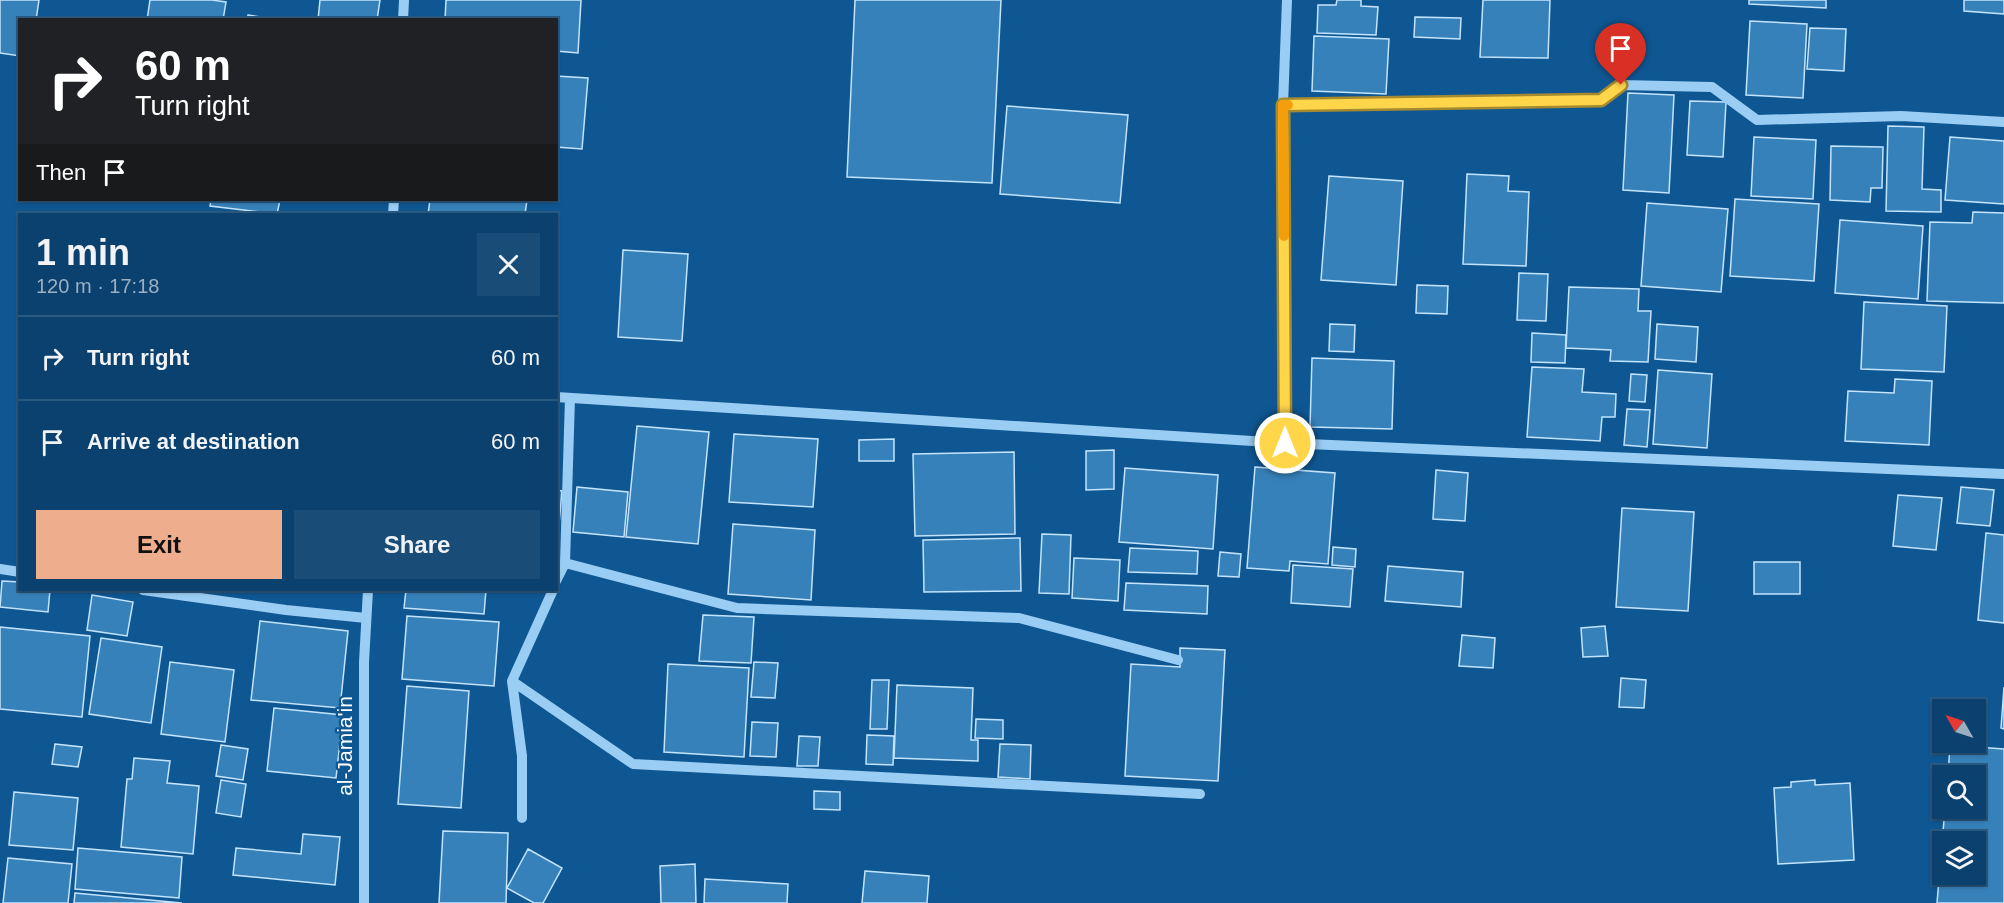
<!DOCTYPE html>
<html lang="en">
<head>
<meta charset="utf-8">
<style>
  :root { --surface:#0b416e; --page:#194c76; --text:#f1f3f6; --muted:#9aafc2; --line:#2b5a81; --accent:#eead8d }
  body { margin:0; font-family:Arial,sans-serif; background:var(--page); color:var(--text); height:100vh; display:flex; flex-direction:column; font-size:22px; white-space:nowrap }
  * { box-sizing:border-box; margin:0 }
  p { font-size:20px; color:var(--muted) }
  .icon { flex:none; width:33px; height:33px; fill:none; stroke:currentColor; stroke-width:2; stroke-linecap:round; stroke-linejoin:round }
  .map { position:relative; flex:1; overflow:hidden }
  .side { position:absolute; left:18px; top:213px; width:540px; height:378px; display:flex; flex-direction:column; background:var(--surface); border-radius:0px; box-shadow:0 2px 4px #0004,0 0 0 2px var(--line) }
  .side>* { flex:none }
  .top-card { position:absolute; left:18px; top:18px; width:540px; height:183px; border-radius:0px; box-shadow:0 2px 4px #0004,0 0 0 2px var(--line); background:#202124; color:#fff; overflow:hidden }
  .needle { width:39px; rotate:309deg }
  .tools { position:absolute; left:1932px; top:699px; display:grid; gap:12px }
  .tools a { display:grid; place-items:center; width:54px; height:54px; border-radius:0px; background:var(--surface); box-shadow:0 2px 4px #0004,0 0 0 2px var(--line); font-size:30px }
  .pin { position:absolute; display:grid; place-items:center; width:51px; height:51px; color:#fff; margin:-62px -26px; border-radius:50% 50% 50% 0; rotate:-45deg; box-shadow:0 0 6px #0007 }
  .pin .icon { rotate:45deg }
  .me { position:absolute; width:66px; margin:-33px; rotate:0deg; stroke-linejoin:round; filter:drop-shadow(0 0 4px #0008) }
  .turn { display:flex; align-items:center; gap:21px; height:126px; padding:0 18px; font-size:27px }
  .turn .icon { width:78px; height:78px; stroke-width:2.5 }
  .turn b { display:block; font-size:42px; line-height:51px }
  .then { display:flex; align-items:center; height:57px; padding:0 18px; background:#0003; gap:12px; font-size:22px }
  .round { display:grid; place-items:center; flex:none; width:63px; height:63px; border-radius:0px; background:var(--page) }
  .headline { display:flex; align-items:center; justify-content:space-between; height:102px; padding:0 18px }
  h1 { font-size:36px; font-weight:600; line-height:45px }
  .action { display:flex; gap:12px; margin-top:auto; padding:12px 18px }
  .action a { flex:1; height:69px; border-radius:0px; background:var(--accent); color:#111; font-size:24px; font-weight:600; line-height:69px; text-align:center }
  .action a+a { background:var(--page); color:var(--text) }
  ul { padding:0; list-style:none }
  li { display:flex; align-items:center; gap:18px; height:84px; padding:0 18px; border-top:2px solid var(--line) }
  li div { flex:1 }
  li b { display:block; font-size:22px }
  li em { font-style:normal }
  .map>svg:first-child { display:block }
</style>
</head>
<body>
<div class="map">
<svg width="2004" height="903" viewBox="0 0 2004 903">
  <rect width="100%" height="100%" fill="#0f5792"/>
  <!-- building -->
  <path fill="#3781ba" stroke="#c2e4fe" stroke-width="1.5" fill-rule="evenodd" d="M 0,0 L 39,0 L 36,20 L 20,20 L 20,56 L 0,53 Z
    M 150,0 L 212,0 L 226,2 L 223,20 L 147,20 Z
    M 320,0 L 380,0 L 377,20 L 318,20 Z
    M 446,0 L 581,0 L 578,53 L 556,51 L 556,20 L 445,20 Z
    M 855,0 L 1001,0 L 992,183 L 847,177 Z
    M 1337,0 L 1361,0 L 1361,6 L 1378,7 L 1376,35 L 1317,33 L 1318,5 L 1336,5 Z
    M 1483,0 L 1550,0 L 1548,58 L 1480,57 Z
    M 1749,0 L 1826,0 L 1826,8 L 1749,4 Z
    M 1964,0 L 2004,0 L 2004,14 L 1964,11 Z
    M 248,15 L 281,20 L 247,20 Z
    M 1415,17 L 1461,18 L 1460,39 L 1414,37 Z
    M 1750,21 L 1807,24 L 1803,98 L 1746,95 Z
    M 1810,28 L 1846,29 L 1844,71 L 1807,69 Z
    M 1314,36 L 1389,39 L 1386,94 L 1312,91 Z
    M 556,76 L 588,78 L 582,149 L 556,147 Z
    M 1628,93 L 1674,95 L 1669,193 L 1623,190 Z
    M 1690,101 L 1726,102 L 1723,157 L 1687,155 Z
    M 1007,106 L 1128,115 L 1120,203 L 1000,194 Z
    M 1888,126 L 1924,127 L 1922,189 L 1941,190 L 1941,212 L 1886,211 Z
    M 1754,137 L 1816,140 L 1813,199 L 1751,196 Z
    M 1950,137 L 2004,141 L 2004,204 L 1945,200 Z
    M 1831,146 L 1883,147 L 1882,188 L 1871,188 L 1870,202 L 1830,200 Z
    M 1467,174 L 1509,176 L 1508,191 L 1529,192 L 1526,266 L 1463,264 Z
    M 1329,176 L 1403,181 L 1396,285 L 1321,280 Z
    M 1735,199 L 1819,204 L 1814,281 L 1730,276 Z
    M 211,200 L 280,200 L 277,214 L 210,206 Z
    M 430,200 L 527,200 L 525,214 L 428,214 Z
    M 1647,203 L 1728,209 L 1721,292 L 1641,286 Z
    M 1973,212 L 2004,213 L 2004,303 L 1927,301 L 1930,222 L 1972,223 Z
    M 1840,220 L 1923,226 L 1918,299 L 1835,293 Z
    M 623,250 L 688,254 L 682,341 L 618,337 Z
    M 1519,273 L 1548,274 L 1546,321 L 1517,320 Z
    M 1417,285 L 1448,286 L 1447,314 L 1416,313 Z
    M 1569,287 L 1639,289 L 1638,311 L 1651,311 L 1648,362 L 1610,361 L 1611,350 L 1566,348 Z
    M 1864,302 L 1947,306 L 1944,372 L 1861,369 Z
    M 1330,324 L 1355,325 L 1354,352 L 1329,351 Z
    M 1657,324 L 1698,327 L 1696,362 L 1655,359 Z
    M 1532,333 L 1566,335 L 1565,363 L 1531,362 Z
    M 1312,358 L 1394,361 L 1392,429 L 1310,427 Z
    M 1532,367 L 1584,369 L 1582,392 L 1616,394 L 1615,417 L 1602,417 L 1600,441 L 1527,437 Z
    M 1658,370 L 1712,374 L 1707,448 L 1653,444 Z
    M 1631,374 L 1647,375 L 1645,402 L 1629,401 Z
    M 1895,379 L 1932,381 L 1929,445 L 1845,441 L 1848,391 L 1894,393 Z
    M 1627,409 L 1650,410 L 1647,447 L 1624,445 Z
    M 637,426 L 709,432 L 698,544 L 626,537 Z
    M 734,434 L 818,439 L 813,507 L 729,502 Z
    M 894,439 L 894,461 L 859,461 L 859,440 Z
    M 1114,450 L 1114,489 L 1086,490 L 1086,451 Z
    M 1014,452 L 1015,534 L 915,536 L 913,454 Z
    M 1255,467 L 1335,473 L 1328,564 L 1290,561 L 1289,571 L 1247,568 Z
    M 1125,468 L 1218,475 L 1213,549 L 1119,542 Z
    M 1436,470 L 1468,473 L 1465,521 L 1433,519 Z
    M 577,487 L 628,492 L 624,537 L 573,532 Z
    M 1961,487 L 1994,490 L 1990,526 L 1957,523 Z
    M 556,490 L 562,491 L 558,535 L 556,535 Z
    M 1898,495 L 1942,498 L 1936,550 L 1893,546 Z
    M 1622,508 L 1694,512 L 1688,611 L 1616,607 Z
    M 733,524 L 815,530 L 811,600 L 728,594 Z
    M 1986,533 L 2004,535 L 2004,623 L 1978,620 Z
    M 1042,534 L 1071,535 L 1069,594 L 1039,593 Z
    M 1020,538 L 1021,591 L 924,592 L 923,540 Z
    M 1333,547 L 1356,549 L 1355,567 L 1332,565 Z
    M 1130,548 L 1198,551 L 1197,574 L 1128,572 Z
    M 1220,552 L 1241,554 L 1239,577 L 1218,576 Z
    M 1074,558 L 1120,560 L 1118,601 L 1072,598 Z
    M 1754,562 L 1800,562 L 1800,594 L 1754,594 Z
    M 1293,565 L 1353,569 L 1350,607 L 1291,603 Z
    M 1388,566 L 1463,572 L 1461,607 L 1385,601 Z
    M 2,581 L 20,582 L 20,590 L 50,590 L 48,612 L 0,607 Z
    M 1126,583 L 1208,586 L 1207,614 L 1124,610 Z
    M 406,590 L 486,590 L 484,614 L 404,608 Z
    M 92,595 L 133,602 L 127,636 L 87,630 Z
    M 703,615 L 754,617 L 751,663 L 699,661 Z
    M 407,616 L 499,622 L 494,686 L 402,679 Z
    M 260,621 L 348,631 L 340,708 L 251,700 Z
    M 1605,626 L 1608,656 L 1583,657 L 1581,628 Z
    M 0,627 L 90,636 L 82,717 L 0,709 Z
    M 1462,635 L 1495,638 L 1493,668 L 1459,666 Z
    M 101,638 L 162,647 L 151,723 L 89,714 Z
    M 1180,648 L 1225,650 L 1218,781 L 1125,776 L 1131,664 L 1180,667 Z
    M 170,662 L 234,670 L 225,742 L 161,734 Z
    M 754,662 L 778,663 L 775,698 L 751,697 Z
    M 668,664 L 749,668 L 744,757 L 664,752 Z
    M 1621,678 L 1646,680 L 1644,708 L 1619,707 Z
    M 872,680 L 889,680 L 887,729 L 870,729 Z
    M 897,685 L 973,688 L 971,740 L 978,740 L 978,761 L 894,758 Z
    M 407,686 L 469,691 L 461,808 L 398,804 Z
    M 2004,687 L 2004,729 L 2001,728 Z
    M 274,708 L 343,715 L 336,778 L 267,771 Z
    M 976,719 L 1003,720 L 1003,739 L 975,738 Z
    M 752,722 L 778,723 L 776,757 L 750,756 Z
    M 867,735 L 894,736 L 893,765 L 866,764 Z
    M 799,736 L 820,737 L 818,766 L 797,766 Z
    M 55,744 L 82,747 L 78,767 L 52,764 Z
    M 1000,744 L 1031,745 L 1030,779 L 998,777 Z
    M 221,745 L 248,749 L 243,780 L 216,776 Z
    M 1950,745 L 2004,749 L 2004,903 L 1937,903 L 1945,808 L 1976,808 L 1976,776 L 1948,776 ZM 1942,842 L 1976,842 L 1976,874 L 1942,874 Z
    M 134,758 L 170,761 L 167,783 L 199,786 L 193,854 L 121,847 L 127,779 L 132,779 Z
    M 221,780 L 246,784 L 241,817 L 216,813 Z
    M 1815,780 L 1815,785 L 1850,783 L 1854,860 L 1778,864 L 1774,788 L 1791,787 L 1791,782 Z
    M 814,791 L 840,792 L 840,810 L 814,809 Z
    M 14,792 L 78,798 L 73,850 L 9,845 Z
    M 443,831 L 508,833 L 506,903 L 439,903 Z
    M 303,834 L 340,837 L 335,885 L 233,875 L 236,848 L 301,854 Z
    M 78,848 L 182,857 L 179,898 L 75,889 Z
    M 528,849 L 562,868 L 543,903 L 534,903 L 507,888 Z
    M 8,858 L 72,864 L 68,903 L 3,903 Z
    M 695,864 L 696,903 L 661,903 L 660,866 Z
    M 865,871 L 929,876 L 927,903 L 862,903 Z
    M 705,879 L 788,884 L 787,903 L 704,903 Z
    M 75,893 L 182,903 L 74,903 Z"/>
  <g fill="none" stroke-linecap="round" stroke-linejoin="round">
    <!-- minor -->
    <path stroke="#9acdf4" stroke-width="10" d="M 403,20 L 404,0
      M 1283,105 L 1601,100 L 1621,85 L 1712,87 L 1757,120 L 1901,116 L 2004,122
      M 393,214 L 394,200
      M 556,397 L 1285,443 L 2004,474
      M 1285,443 L 1283,105 L 1287,0
      M 565,563 L 737,608 L 1019,618 L 1178,660
      M 0,569 L 20,572
      M 556,581 L 565,563 L 570,398
      M 143,590 L 286,610 L 366,618
      M 512,681 L 633,764 L 1200,794
      M 522,818 L 522,756 L 512,681 L 553,590
      M 364,903 L 364,662 L 368,590"/>
  </g>
  <g fill="none" stroke-linecap="round" stroke-linejoin="round">
    <!-- route casing -->
    <g stroke="#a68a30" stroke-width="15">
      <path id="route" d="M 1285,443 L 1283,105 L 1601,100 L 1621,85"/>
    </g>
    <!-- route -->
    <use href="#route" stroke="#ffd54a" stroke-width="10"/>
    <!-- slow -->
    <path stroke="#f59e0b" stroke-width="10" d="M 1284,236 L 1283,105 L 1288,105"/>
  </g>
  <g text-anchor="middle" stroke-width="4.5" stroke-linejoin="round" paint-order="stroke">
    <!-- street labels -->
    <g font-size="21" fill="#fff" stroke="#0f5792">
      <text transform="translate(345 746) rotate(-90)" y="7">al-Jamia'in</text>
    </g>
  </g>
</svg>
<div class="tools">
<a><svg class="needle" viewBox="-14 -14 28 28"><path d="M0-13l5 13h-10z" fill="#e53935"/><path d="M0 13l5-13h-10z" fill="#9aafc2"/></svg></a>
<a><svg class="icon" aria-label="search" viewBox="0 0 24 24"><circle cx="10" cy="10" r="6"/><path d="M15 15l6 6"/></svg></a>
<a><svg class="icon" aria-label="layers" viewBox="0 0 24 24"><path d="M12 4l9 5-9 5-9-5zM3 14l9 5 9-5"/></svg></a>
</div>
<div class="pin" style="left:1621px;top:85px;background:#d93025"><svg class="icon" aria-label="arrive" viewBox="0 0 24 24"><path d="M6 21V4h12l-3 4 3 4H6"/></svg></div>
<svg class="me" style="left:1285px;top:443px" viewBox="-20 -20 40 40"><circle r="17" fill="#ffd54a" stroke="#fff" stroke-width="3"/><path d="M0-11L8 9 0 5-8 9z" fill="#fff"/></svg>
<div class="top-card">
<div class="turn"><svg class="icon" aria-label="right" viewBox="0 0 24 24"><path d="M7 20v-9h11M14 6l5 5-5 5"/></svg><div><b>60 m</b>Turn right</div></div>
<div class="then">Then<svg class="icon" aria-label="arrive" viewBox="0 0 24 24"><path d="M6 21V4h12l-3 4 3 4H6"/></svg></div>
</div>
<section class="side">
<div class="headline"><div><h1>1 min</h1><p>120 m · 17:18</p></div><a class="round"><svg class="icon" aria-label="close" viewBox="0 0 24 24"><path d="M6 6l12 12M18 6L6 18"/></svg></a></div>
<ul>
<li><svg class="icon" aria-label="right" viewBox="0 0 24 24"><path d="M7 20v-9h11M14 6l5 5-5 5"/></svg><div><b>Turn right</b></div><em>60 m</em></li>
<li><svg class="icon" aria-label="arrive" viewBox="0 0 24 24"><path d="M6 21V4h12l-3 4 3 4H6"/></svg><div><b>Arrive at destination</b></div><em>60 m</em></li>
</ul>
<div class="action"><a>Exit</a><a>Share</a></div>
</section>
</div>
</body>
</html>
